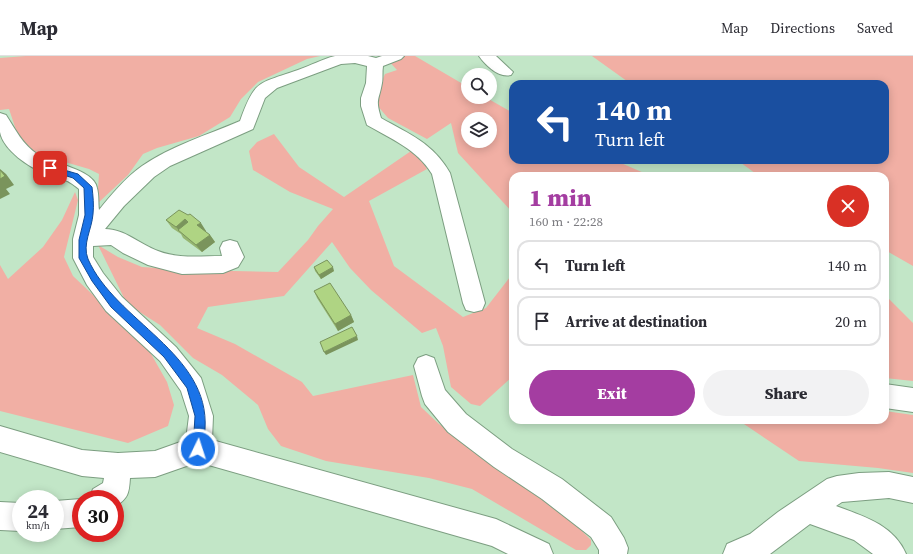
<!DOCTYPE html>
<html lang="en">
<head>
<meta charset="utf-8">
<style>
  :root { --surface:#fff; --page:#f2f2f3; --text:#2b2b33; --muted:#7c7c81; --line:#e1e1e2; --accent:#a43da1 }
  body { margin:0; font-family:"Source Serif 4",serif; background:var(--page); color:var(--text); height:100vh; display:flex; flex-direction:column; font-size:15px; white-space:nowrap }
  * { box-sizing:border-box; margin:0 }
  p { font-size:13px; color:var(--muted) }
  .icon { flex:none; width:22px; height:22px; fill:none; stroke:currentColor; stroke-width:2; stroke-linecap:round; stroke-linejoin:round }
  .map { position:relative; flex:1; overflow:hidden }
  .sheet { position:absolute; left:509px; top:116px; width:380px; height:252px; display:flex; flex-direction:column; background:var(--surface); border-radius:12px; box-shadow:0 2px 10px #0003 }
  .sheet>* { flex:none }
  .guide { position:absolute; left:509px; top:24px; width:380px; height:84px; border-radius:12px; box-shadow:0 2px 10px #0003; background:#1a4fa0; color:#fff; overflow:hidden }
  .fabs { position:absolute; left:461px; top:12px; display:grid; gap:8px }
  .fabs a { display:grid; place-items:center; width:36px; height:36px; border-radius:50%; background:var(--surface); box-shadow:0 2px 10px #0003; font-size:20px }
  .speed { position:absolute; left:12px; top:434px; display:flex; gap:8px; font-size:20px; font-weight:700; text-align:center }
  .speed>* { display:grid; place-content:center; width:52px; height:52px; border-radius:50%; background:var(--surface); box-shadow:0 2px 10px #0003; line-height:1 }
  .speed small { font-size:10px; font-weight:400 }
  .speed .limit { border:6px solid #d22; background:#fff; color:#111 }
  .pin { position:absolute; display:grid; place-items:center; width:34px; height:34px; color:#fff; margin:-17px; border-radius:8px; box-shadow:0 2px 6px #0006 }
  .me { position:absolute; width:44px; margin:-22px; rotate:4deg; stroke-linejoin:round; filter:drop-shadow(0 0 3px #0008) }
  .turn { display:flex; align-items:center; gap:14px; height:84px; padding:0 20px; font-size:18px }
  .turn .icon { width:52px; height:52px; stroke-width:2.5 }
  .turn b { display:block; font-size:28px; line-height:34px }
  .round { display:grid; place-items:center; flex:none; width:42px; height:42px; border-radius:21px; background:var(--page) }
  .overview { display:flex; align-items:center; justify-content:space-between; height:68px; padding:0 20px }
  h1 { font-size:24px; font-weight:800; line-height:30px; color:var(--accent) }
  .cta { display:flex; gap:8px; margin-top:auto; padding:8px 20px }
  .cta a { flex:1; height:46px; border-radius:24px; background:var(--accent); color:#fff; font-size:16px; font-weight:800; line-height:46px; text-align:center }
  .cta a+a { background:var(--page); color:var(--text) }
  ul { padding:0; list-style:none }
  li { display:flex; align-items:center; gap:12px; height:50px; margin:0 8px 6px; padding:0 12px; border:2px solid var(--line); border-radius:12px }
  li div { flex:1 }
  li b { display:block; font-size:15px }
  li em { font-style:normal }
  header { display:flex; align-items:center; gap:24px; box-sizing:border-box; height:56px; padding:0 20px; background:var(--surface); border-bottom:1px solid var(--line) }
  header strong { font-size:19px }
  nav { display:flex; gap:22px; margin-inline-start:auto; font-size:14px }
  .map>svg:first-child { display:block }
</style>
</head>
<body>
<header>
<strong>Map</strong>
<nav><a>Map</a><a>Directions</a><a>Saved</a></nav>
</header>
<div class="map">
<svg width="913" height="498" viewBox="0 0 913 498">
  <rect width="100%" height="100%" fill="#c2e6c7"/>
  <!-- green -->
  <path fill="#f1afa4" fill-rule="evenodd" d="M 26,0 L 320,0 L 307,3 L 258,26 L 241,43 L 230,61 L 199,80 L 157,92 L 143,98 L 128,119 L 97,148 L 99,118 L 89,113 L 34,97 L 18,80 L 9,53 L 0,54 L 0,2 Z
    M 384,0 L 415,0 L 468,31 L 468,41 L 485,41 L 513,57 L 513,104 L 614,104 L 651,120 L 513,120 L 513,157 L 458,97 L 451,67 L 427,83 L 388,62 L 376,48 L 380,29 L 385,18 L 397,14 ZM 468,63 L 490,63 L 490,85 L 468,85 Z
    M 592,0 L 913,0 L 913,210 L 885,194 L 885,120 L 759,120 L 737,104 L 885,104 L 885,28 L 631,28 Z
    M 274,78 L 299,111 L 344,141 L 411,95 L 421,100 L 427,113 L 369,145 L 394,210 L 463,261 L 486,252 L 513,217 L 513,320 L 480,350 L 471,348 L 451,331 L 443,290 L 436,272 L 422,277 L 371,234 L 350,212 L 332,186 L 284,240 L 208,251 L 197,272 L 235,288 L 302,326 L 313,340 L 413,319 L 421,351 L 439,368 L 534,437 L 578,471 L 591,484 L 591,489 L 586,494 L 576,494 L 472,433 L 429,422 L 326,405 L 281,390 L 268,373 L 258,349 L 222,319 L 193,302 L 160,269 L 127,248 L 98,189 L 118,201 L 142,211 L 190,214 L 278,216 L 308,184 L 318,170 L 333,153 L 290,136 L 253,114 L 249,95 L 257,86 Z
    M 75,136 L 78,144 L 64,201 L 73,220 L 146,289 L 167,326 L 174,349 L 168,370 L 128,387 L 0,355 L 0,209 L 8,223 L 43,191 L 62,164 Z
    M 885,239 L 913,267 L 913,325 L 885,322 Z
    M 885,355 L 913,359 L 913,417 L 878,412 L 799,405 L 738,364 L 885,364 Z"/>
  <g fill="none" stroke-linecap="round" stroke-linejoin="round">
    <!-- minor casing -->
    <g stroke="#7c9e81" stroke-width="2">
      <path id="minor" d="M 335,0 L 368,0 L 376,2 L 382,0 L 404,0 L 401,3 L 383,10 C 382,16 383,22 382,27 C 379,45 375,42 381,62 C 409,78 433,87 450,117 L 485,247 L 482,254 L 474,256 L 466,254 L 463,247 L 432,118 C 417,93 391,83 367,69 L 361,50 L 361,42 L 366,27 L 367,10 L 355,7 L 341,8 L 277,32 L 265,42 L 253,73 L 170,110 L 154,121 L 124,150 L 105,173 C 125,173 139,188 158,195 C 178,203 201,200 222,200 L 220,192 L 223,186 L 230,184 L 237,186 L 244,201 L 238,211 L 223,217 L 182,218 L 148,209 L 123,197 L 111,189 L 93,190 L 93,201 L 103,217 L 122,241 L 176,291 L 201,322 L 213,360 L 212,384 L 496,463 L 549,488 L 553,498 L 508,498 L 492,490 L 198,406 L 155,421 L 130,422 C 129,438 128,442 115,451 L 115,443 L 89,443 L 93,433 L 103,427 L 104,422 L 82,420 L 0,396 L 0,370 L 82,394 L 118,397 L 155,395 L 186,384 L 189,360 L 181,335 L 160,305 L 106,255 L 87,229 L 73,202 L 73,183 L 79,159 L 79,133 C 66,122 61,123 45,117 C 30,112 3,94 0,76 C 0,70 0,63 0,57 L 6,59 C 15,73 23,89 37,98 C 52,108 94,113 97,132 C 99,139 98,147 99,154 C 111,139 125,122 142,110 C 171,90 207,79 240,65 C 255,23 258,28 298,14 C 310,10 322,3 335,0 Z
        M 479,0 L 496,0 L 513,16 L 511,19 C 499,22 486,10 479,0 Z
        M 426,299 L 434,302 L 445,334 L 466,358 L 512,393 L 562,423 L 611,461 L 624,482 L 628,492 L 627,498 L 599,498 L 599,494 L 591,481 L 542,443 L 494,411 L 448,376 L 425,348 L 422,340 L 414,310 L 418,302 Z
        M 885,328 L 913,332 L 913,356 L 885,352 Z
        M 889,416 L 913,421 L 913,447 L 889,442 L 842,446 L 836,450 C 863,460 894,469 906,498 L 873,498 L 854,484 L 810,468 L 770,498 L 723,498 L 727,488 L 750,478 L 778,456 L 827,423 L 837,420 L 859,417 Z
        M 81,443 L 81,471 L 55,473 L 55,445 Z
        M 0,446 L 21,447 L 21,475 L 0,474 Z"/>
    </g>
    <!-- minor -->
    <use href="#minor" fill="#fff" fill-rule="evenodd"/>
  </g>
  <!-- wall -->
  <path fill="#96b671" d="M 188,159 L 206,175 L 205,175 L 210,179 L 215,186 L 202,196 L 183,182 L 181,178 L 172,172 L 166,164 Z
    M 314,211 L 334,215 L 321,223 L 315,215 Z
    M 314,235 L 351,259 L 354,266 L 338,275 L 317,242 Z"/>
  <!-- shaded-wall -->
  <path fill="#7a945c" d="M 0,113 L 6,118 L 14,129 L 6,133 L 10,138 L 0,143 Z
    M 185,163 L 191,171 L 179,174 L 176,171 Z
    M 201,167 L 206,175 L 203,177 L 197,169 Z
    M 210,179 L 215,186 L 202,196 L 196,189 Z
    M 333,211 L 334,215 L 321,223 L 319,219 Z
    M 351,259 L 354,266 L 338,275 L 335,268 Z
    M 357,280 L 358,284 L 326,299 L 324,296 Z"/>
  <!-- building -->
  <path fill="#afd483" stroke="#7a945c" d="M 0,114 L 5,120 L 0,123 Z
    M 179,154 L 188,159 L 190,158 L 201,167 L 197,169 L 210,179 L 196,189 L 178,174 L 188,166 L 185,163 L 176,171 L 166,164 Z
    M 327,204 L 333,211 L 319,219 L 314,211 Z
    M 330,227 L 351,259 L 335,268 L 314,235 Z
    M 352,271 L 357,280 L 324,296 L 320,286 Z"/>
  <!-- route -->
  <path fill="#1a73e8" stroke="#114b97" d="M 48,110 L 50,110 L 78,118 L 92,131 C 93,140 94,149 93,158 C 92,173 82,188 88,203 C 115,265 210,297 205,373 C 204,380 205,389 202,396 L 198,398 L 195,396 L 193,393 L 195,360 L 187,332 L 164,301 L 111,251 L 92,225 L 79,202 L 79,184 L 85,159 L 84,132 L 73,122 L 48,114 Z"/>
</svg>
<div class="fabs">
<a><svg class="icon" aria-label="search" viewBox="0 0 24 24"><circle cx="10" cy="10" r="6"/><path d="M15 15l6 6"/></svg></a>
<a><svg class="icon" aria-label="layers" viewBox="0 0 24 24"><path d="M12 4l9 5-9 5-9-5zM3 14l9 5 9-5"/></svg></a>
</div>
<div class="speed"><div>24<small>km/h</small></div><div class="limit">30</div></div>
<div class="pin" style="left:50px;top:112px;background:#d93025"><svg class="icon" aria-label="arrive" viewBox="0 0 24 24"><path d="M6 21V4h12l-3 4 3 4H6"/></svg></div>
<svg class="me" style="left:198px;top:393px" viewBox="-20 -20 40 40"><circle r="17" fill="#1a73e8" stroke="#fff" stroke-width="3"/><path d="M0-11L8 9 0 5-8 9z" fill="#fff"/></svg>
<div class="guide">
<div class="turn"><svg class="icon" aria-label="left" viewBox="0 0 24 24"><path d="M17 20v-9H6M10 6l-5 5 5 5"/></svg><div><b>140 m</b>Turn left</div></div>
</div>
<section class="sheet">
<div class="overview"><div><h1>1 min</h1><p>160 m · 22:28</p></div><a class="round" style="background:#d93025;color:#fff"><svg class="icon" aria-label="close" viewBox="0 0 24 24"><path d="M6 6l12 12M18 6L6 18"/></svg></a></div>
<ul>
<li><svg class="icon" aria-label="left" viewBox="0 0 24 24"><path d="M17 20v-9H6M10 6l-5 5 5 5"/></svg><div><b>Turn left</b></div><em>140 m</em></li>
<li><svg class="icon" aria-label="arrive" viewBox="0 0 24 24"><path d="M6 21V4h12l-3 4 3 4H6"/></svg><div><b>Arrive at destination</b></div><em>20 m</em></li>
</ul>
<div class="cta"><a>Exit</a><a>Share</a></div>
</section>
</div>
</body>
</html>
